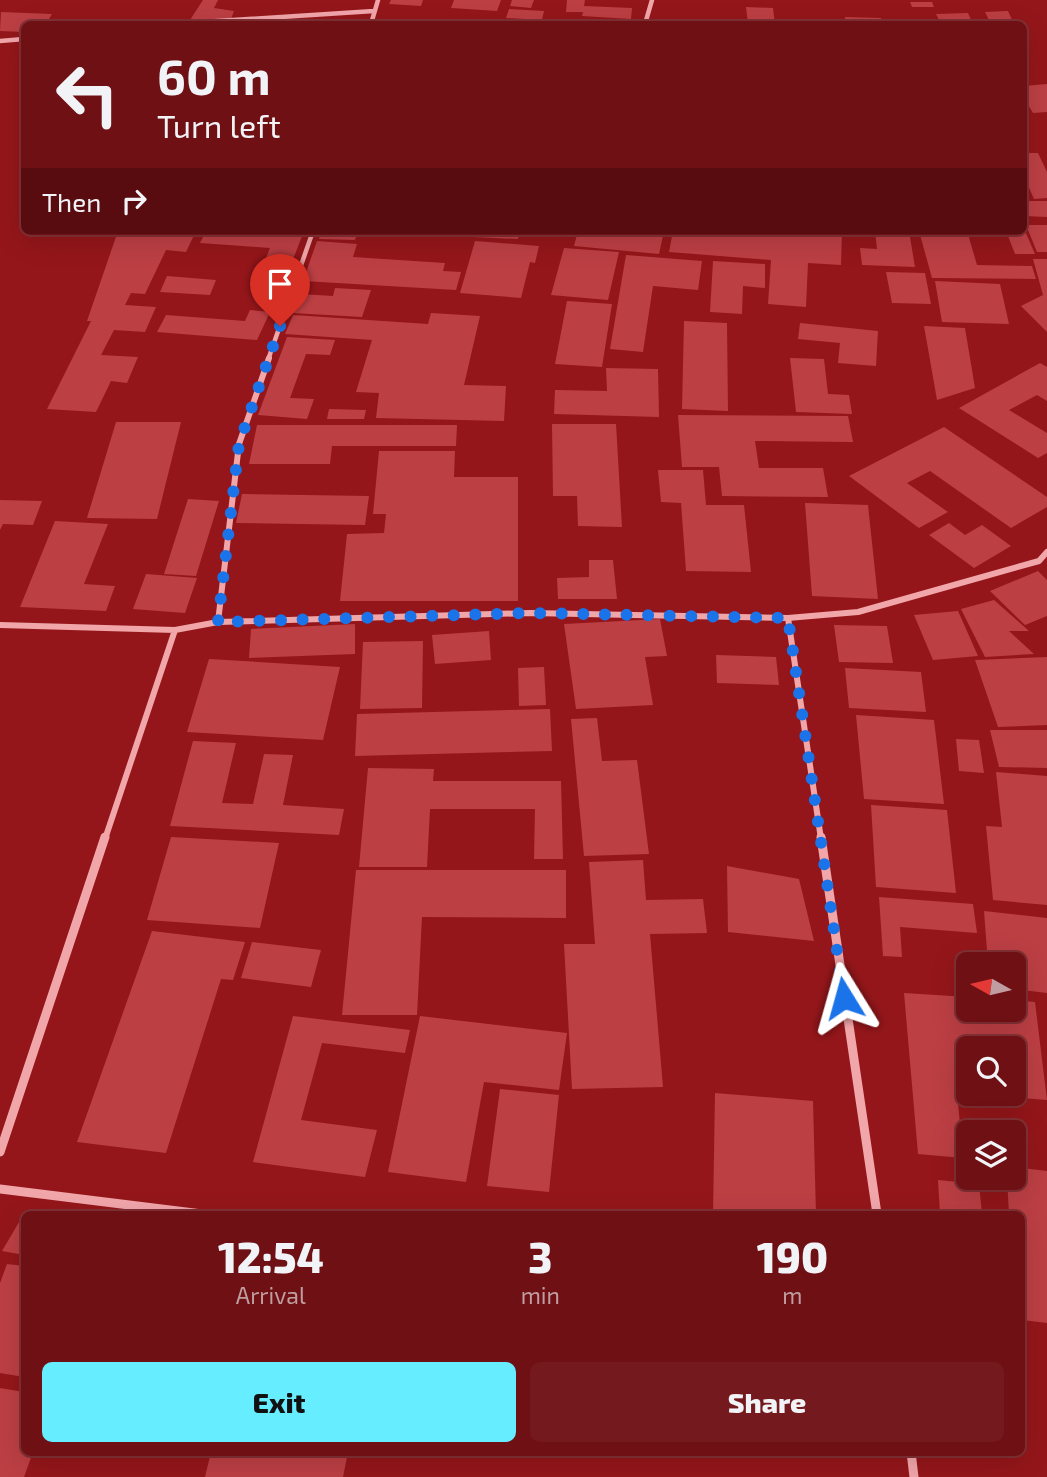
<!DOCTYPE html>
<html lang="en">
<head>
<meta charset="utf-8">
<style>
  :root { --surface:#6f1014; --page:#74191d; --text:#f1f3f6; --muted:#c09da0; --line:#813034; --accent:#66edff }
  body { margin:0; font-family:"Exo 2",sans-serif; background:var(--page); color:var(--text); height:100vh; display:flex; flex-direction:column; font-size:26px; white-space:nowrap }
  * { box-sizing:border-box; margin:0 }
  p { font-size:23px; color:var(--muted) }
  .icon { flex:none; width:38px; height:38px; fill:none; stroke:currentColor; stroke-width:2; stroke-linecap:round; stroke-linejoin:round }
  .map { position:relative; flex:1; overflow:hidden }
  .details { position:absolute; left:21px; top:1211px; width:1004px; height:245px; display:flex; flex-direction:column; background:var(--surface); border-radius:10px; box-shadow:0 7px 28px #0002,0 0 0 2px var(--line) }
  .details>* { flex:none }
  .banner { position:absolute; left:21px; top:21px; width:1006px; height:214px; border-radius:10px; box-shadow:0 7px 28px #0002,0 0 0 2px var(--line); background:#6f1014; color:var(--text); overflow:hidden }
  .needle { width:46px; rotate:278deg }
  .buttons { position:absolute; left:956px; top:952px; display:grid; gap:14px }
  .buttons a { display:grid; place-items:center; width:70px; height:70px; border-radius:10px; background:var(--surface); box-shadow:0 7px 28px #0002,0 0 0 2px var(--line); font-size:35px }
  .pin { position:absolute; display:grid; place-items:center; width:60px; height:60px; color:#fff; margin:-72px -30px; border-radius:50% 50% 50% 0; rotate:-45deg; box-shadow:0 0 7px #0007 }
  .pin .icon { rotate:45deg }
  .me { position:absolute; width:77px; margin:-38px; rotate:352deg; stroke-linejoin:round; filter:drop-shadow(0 0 5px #0008) }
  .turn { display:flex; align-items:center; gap:24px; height:147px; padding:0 21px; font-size:32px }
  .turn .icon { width:91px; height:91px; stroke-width:2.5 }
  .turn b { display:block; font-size:49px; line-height:60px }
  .then { display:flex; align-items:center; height:66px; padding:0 21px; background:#0003; gap:14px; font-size:26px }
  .eta { display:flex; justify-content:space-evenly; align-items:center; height:119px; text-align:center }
  .eta b { font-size:42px; font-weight:800; line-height:49px }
  .cta { display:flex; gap:14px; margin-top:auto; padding:14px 21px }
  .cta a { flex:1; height:80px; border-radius:10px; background:var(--accent); color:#111; font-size:28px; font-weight:800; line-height:80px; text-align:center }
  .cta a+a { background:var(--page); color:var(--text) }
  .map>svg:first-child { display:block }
</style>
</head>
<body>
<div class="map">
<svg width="1047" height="1477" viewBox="0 0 1047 1477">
  <rect width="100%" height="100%" fill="#94161a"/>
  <!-- building -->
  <path fill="#bc3f44" d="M 203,0 L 218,0 L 214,8 L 234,11 L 231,19 L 190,20 Z
    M 391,0 L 423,0 L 421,6 L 389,4 Z
    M 454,0 L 501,0 L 497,11 L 451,8 Z
    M 512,0 L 534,0 L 531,8 L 510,6 Z
    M 567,0 L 585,0 L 584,6 L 632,8 L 631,19 L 582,16 L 583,12 L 566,12 Z
    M 910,2 L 932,2 L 934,7 L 912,7 Z
    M 746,7 L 773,8 L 775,24 L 748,24 Z
    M 509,9 L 544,11 L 542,20 L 506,18 Z
    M 1008,11 L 1014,24 L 991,24 L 985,12 Z
    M 1,12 L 52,14 L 46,24 L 24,24 L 24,32 L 0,31 Z
    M 968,13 L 973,24 L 940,22 L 936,14 Z
    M 845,17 L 881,18 L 882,24 L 846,24 Z
    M 543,19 L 582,21 L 581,24 L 541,24 Z
    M 376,21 L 420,21 L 420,24 L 375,24 Z
    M 1047,84 L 1047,112 L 1033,113 L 1024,98 L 1024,86 Z
    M 1024,153 L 1038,153 L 1047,172 L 1047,198 L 1034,199 L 1024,176 Z
    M 1024,201 L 1047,201 L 1047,217 L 1024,216 Z
    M 1026,225 L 1047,225 L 1047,252 L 1037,252 Z
    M 118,231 L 196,231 L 186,252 L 166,250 L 145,294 L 131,293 L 125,305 L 156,307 L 145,332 L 114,330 L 101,355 L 138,357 L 127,383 L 111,381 L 96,412 L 47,409 L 91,321 L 87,321 Z
    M 206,231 L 276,234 L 277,231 L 304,231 L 287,275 L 260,273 L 270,248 L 200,243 Z
    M 321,231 L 358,231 L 355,240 L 319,239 Z
    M 474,231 L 519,231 L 518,239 L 473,237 Z
    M 578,231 L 664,231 L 659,254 L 574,246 Z
    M 673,231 L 842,231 L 841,265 L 808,263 L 806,307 L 768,304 L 771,260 L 669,252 Z
    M 875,231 L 909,231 L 915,267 L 862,265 L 860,248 L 877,249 Z
    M 919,231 L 967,231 L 977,265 L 1032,266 L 1036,279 L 932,278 Z
    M 1006,231 L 1025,231 L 1035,254 L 1015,254 Z
    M 317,241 L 357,244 L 353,257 L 445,263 L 443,271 L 461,272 L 456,290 L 303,281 Z
    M 475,241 L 539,246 L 535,263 L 530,262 L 521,298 L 460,293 Z
    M 564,248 L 619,252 L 608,300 L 551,295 Z
    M 626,255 L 702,261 L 698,290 L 653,286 L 643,352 L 610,349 Z
    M 1033,259 L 1047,259 L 1047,332 L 1021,306 L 1043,295 Z
    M 713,261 L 765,264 L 765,288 L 743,286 L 742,314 L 710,312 Z
    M 886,272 L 925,273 L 931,304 L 892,303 Z
    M 167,276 L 216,280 L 210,295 L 160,292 Z
    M 935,281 L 1000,284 L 1009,324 L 942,322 Z
    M 335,288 L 371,290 L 362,317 L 293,313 L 300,294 L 333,296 Z
    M 567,301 L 612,304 L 602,367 L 555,364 Z
    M 250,310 L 270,312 L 257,340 L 157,332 L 166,315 L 245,321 Z
    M 431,313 L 480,316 L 464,385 L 506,386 L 504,421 L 376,418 L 379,393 L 356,392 L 372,340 L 285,334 L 293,315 L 428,324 Z
    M 684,321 L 727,323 L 728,411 L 682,409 Z
    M 800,323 L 878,331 L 876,366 L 838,363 L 840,343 L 798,339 Z
    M 924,326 L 965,328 L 975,388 L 937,400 Z
    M 287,337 L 335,340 L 330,355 L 306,354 L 290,398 L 314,399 L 307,419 L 258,415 Z
    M 790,358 L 824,359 L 828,394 L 849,395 L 852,414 L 796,412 Z
    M 1040,363 L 1047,367 L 1047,401 L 1037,395 L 1009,410 L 1047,433 L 1047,453 L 1038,458 L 959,408 Z
    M 606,368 L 658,369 L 659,417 L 554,414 L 555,390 L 607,391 Z
    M 329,409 L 366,410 L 364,419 L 327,419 Z
    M 678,415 L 848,416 L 853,442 L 755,441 L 759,468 L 823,468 L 828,497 L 722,496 L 719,467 L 682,467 Z
    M 116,422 L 181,422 L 157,519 L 87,518 Z
    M 552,424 L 616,424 L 622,527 L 578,526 L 577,496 L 553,496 Z
    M 257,425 L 457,425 L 456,446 L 332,446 L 330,464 L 249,464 Z
    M 944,427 L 1047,497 L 1047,507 L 1011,528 L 930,471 L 907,483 L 948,512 L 919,528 L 849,476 Z
    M 379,451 L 455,451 L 454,477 L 518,477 L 518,601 L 340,601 L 347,534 L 384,533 L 386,514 L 373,514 Z
    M 658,470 L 703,470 L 706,505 L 744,505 L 751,572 L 686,571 L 681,503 L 661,502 Z
    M 242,494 L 369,496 L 365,525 L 236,523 Z
    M 188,499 L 219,501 L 196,576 L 164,574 Z
    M 0,500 L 42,501 L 33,525 L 3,524 L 0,530 Z
    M 805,503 L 868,505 L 878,599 L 812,596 Z
    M 55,521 L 108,524 L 84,584 L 115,586 L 106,611 L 20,607 Z
    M 949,523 L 965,535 L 982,525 L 1011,546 L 974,568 L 929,535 Z
    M 589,560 L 613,560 L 617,599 L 558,599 L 557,578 L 589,577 Z
    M 1038,571 L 1047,580 L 1047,616 L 1025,625 L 990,591 Z
    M 146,574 L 197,578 L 185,613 L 133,609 Z
    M 994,600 L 1029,631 L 1009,631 L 1034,654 L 985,657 L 961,609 Z
    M 958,611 L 978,656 L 933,660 L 914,615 Z
    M 660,619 L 667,656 L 645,657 L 653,705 L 576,709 L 564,624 Z
    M 355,624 L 355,654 L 249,658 L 251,629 Z
    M 834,625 L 887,626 L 893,663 L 839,662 Z
    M 489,631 L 491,660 L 435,664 L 432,635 Z
    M 423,641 L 422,708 L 360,709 L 363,642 Z
    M 716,655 L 776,657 L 779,685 L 717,683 Z
    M 1047,657 L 1047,725 L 998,727 L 975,660 Z
    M 209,659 L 340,667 L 323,740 L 187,732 Z
    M 544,667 L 546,705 L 519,706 L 518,668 Z
    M 845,668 L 921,672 L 926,712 L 849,708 Z
    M 550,709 L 552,751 L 355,756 L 357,714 Z
    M 856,715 L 934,720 L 944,804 L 864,799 Z
    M 597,718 L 602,761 L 637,760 L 649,854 L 584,856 L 571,719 Z
    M 990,730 L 1047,730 L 1047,768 L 999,767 Z
    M 956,739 L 979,740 L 984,773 L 959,771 Z
    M 193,741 L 236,743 L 222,803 L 253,804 L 264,754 L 293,755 L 283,805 L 344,809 L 339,835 L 170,826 Z
    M 368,768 L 434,769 L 433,781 L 561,781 L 563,859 L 534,859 L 535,809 L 430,809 L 427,867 L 359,867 Z
    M 996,772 L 1047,776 L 1047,905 L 993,900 L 986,826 L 1002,827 Z
    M 871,805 L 947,810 L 956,893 L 876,887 Z
    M 171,837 L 279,843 L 260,928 L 147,920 Z
    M 643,860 L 646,900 L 703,899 L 707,933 L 650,934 L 663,1087 L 572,1089 L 564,944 L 595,944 L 589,862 Z
    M 727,866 L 799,879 L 814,941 L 728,932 Z
    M 356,870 L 566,870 L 566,918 L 422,917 L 417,1015 L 342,1015 Z
    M 879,897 L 973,904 L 977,933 L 900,927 L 902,957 L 883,956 Z
    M 984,911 L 1047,918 L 1047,993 L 1013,989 L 1013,964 L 988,964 Z
    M 152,931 L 245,942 L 233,980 L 221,979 L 166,1153 L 77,1142 Z
    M 252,942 L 321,950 L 311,987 L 241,978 Z
    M 904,993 L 968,997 L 968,1010 L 1013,1010 L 1013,1000 L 1035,1002 L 1047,1100 L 998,1096 L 1013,1094 L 1013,1048 L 968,1048 L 968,1093 L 957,1092 L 963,1158 L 918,1154 Z
    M 293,1016 L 410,1030 L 405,1053 L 322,1043 L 301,1120 L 377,1130 L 365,1177 L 253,1162 Z
    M 420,1016 L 567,1033 L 559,1090 L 484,1082 L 466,1182 L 388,1172 Z
    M 500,1089 L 559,1095 L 549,1192 L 487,1186 Z
    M 715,1093 L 813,1101 L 816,1214 L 713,1214 Z
    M 1013,1167 L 1047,1171 L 1047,1323 L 1022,1320 L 1022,1214 L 1009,1214 L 1007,1178 L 1013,1178 Z
    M 938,1180 L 979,1184 L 982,1214 L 940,1214 Z
    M 22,1217 L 24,1218 L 24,1255 L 2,1251 Z
    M 7,1264 L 24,1266 L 24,1377 L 0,1373 L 0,1283 Z
    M 0,1388 L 24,1392 L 24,1452 L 33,1452 L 24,1477 L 0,1477 Z
    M 211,1452 L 348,1452 L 343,1477 L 205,1477 Z"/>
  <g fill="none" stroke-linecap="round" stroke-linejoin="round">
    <!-- street-far2 -->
    <path stroke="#f1a6aa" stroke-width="4.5" d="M 171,24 L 374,11
      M 371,24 L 378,0
      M 645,24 L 652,0
      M 0,41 L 24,39
      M 268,360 L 313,231"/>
    <!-- street-far1 -->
    <path stroke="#f1a6aa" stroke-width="6" d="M 788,618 L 821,839
      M 218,622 L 239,444 L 269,358
      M 0,625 L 175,630 L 218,622 L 530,613 L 788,618 L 858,612 L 1039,561 L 1047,552
      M 105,839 L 175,630"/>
    <!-- street -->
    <path stroke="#f1a6aa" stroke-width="9" d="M 821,837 L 877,1214
      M 0,1152 L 105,837
      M 0,1189 L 202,1214
      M 911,1452 L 914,1477"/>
  </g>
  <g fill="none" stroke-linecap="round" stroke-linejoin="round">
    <!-- route -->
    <path stroke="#1a73e8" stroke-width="12" stroke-dasharray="0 21.6" d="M 280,326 L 239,444 L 218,622 L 530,613 L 788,618 L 844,998"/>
  </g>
</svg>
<div class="buttons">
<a><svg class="needle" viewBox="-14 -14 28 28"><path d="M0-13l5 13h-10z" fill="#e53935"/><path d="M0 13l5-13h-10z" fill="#c09da0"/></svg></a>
<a><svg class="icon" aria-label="search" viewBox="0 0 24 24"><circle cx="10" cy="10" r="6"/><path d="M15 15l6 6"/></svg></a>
<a><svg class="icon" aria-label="layers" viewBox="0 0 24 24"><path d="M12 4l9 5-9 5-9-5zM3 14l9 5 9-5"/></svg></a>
</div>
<div class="pin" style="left:280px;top:326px;background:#d93025"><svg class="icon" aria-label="arrive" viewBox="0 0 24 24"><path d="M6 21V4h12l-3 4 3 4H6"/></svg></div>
<svg class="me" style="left:844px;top:998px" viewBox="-20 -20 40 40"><path d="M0-17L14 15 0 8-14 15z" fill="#1a73e8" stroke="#fff" stroke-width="4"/></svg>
<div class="banner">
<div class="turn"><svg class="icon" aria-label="left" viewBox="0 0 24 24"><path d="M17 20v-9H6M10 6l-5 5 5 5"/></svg><div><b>60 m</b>Turn left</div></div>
<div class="then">Then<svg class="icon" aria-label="right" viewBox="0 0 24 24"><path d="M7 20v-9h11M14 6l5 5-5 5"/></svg></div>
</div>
<section class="details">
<div class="eta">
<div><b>12:54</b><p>Arrival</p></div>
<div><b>3</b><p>min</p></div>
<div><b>190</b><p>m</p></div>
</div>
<div class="cta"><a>Exit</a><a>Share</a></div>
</section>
</div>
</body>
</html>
